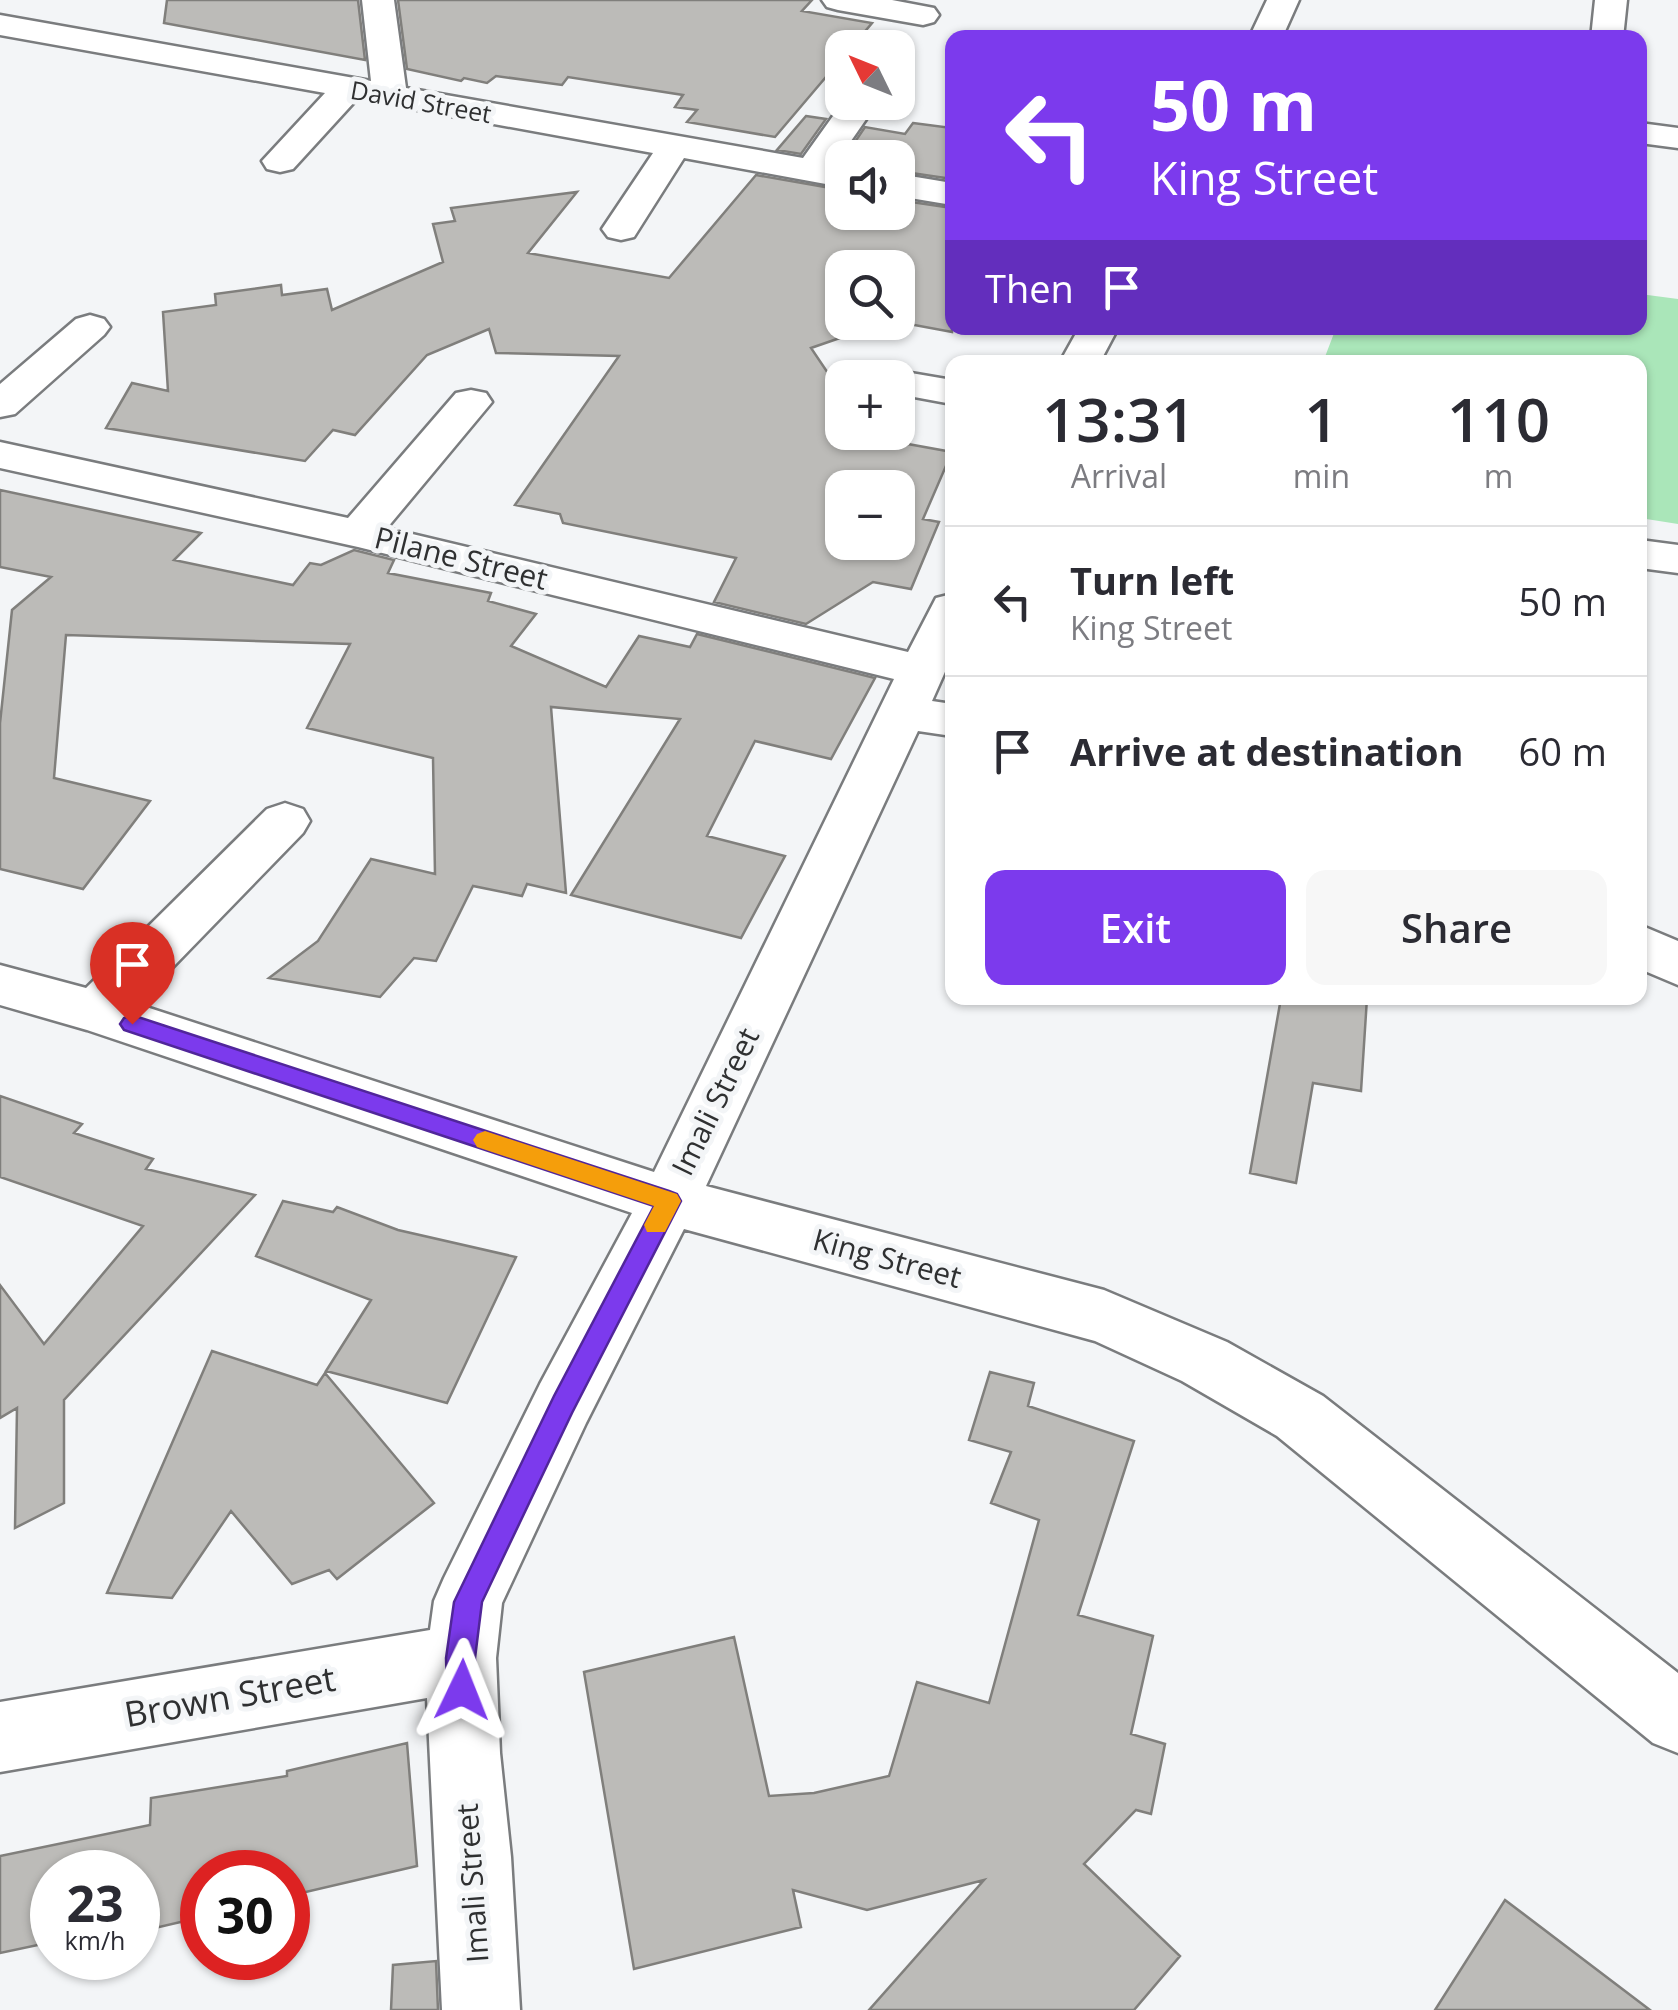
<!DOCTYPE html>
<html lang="en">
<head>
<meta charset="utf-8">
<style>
  :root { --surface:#fff; --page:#f7f7f7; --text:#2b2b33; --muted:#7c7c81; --line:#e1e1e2; --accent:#7c3aed }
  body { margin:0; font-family:"Open Sans",sans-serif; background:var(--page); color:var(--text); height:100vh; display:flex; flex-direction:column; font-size:38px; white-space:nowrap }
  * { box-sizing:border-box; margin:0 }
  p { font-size:32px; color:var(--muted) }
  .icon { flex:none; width:55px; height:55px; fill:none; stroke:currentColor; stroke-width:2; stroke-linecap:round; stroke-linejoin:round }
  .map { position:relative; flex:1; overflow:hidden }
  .details { position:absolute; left:945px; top:355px; width:702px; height:650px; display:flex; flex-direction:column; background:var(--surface); border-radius:20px; box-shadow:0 2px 8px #0004 }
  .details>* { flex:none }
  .top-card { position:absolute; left:945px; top:30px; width:702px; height:305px; border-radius:20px; box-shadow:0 2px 8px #0004; background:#7c3aed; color:#fff; overflow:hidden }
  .needle { width:65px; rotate:313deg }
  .tools { position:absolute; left:825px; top:30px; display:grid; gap:20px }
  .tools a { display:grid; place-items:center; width:90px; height:90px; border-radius:20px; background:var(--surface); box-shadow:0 2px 8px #0004; font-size:50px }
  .speed { position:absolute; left:30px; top:1850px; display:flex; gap:20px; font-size:50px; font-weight:700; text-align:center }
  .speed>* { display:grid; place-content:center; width:130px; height:130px; border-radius:50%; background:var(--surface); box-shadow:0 2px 8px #0004; line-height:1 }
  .speed small { font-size:25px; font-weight:400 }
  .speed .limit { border:15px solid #d22; background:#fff; color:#111 }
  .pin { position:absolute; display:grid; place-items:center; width:85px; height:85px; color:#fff; margin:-102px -42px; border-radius:50% 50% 50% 0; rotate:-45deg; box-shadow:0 0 10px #0007 }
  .pin .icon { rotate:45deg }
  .me { position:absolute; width:110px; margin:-55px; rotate:2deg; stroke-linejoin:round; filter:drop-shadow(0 0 8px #0008) }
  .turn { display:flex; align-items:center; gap:35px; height:210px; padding:0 40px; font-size:45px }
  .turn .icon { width:130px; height:130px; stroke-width:2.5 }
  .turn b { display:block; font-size:70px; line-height:85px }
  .then { display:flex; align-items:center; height:95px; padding:0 40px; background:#0003; gap:20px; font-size:38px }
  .eta { display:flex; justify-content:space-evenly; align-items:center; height:170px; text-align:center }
  .eta b { font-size:60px; font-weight:600; line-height:70px }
  .primary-button { display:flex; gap:20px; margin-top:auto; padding:20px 40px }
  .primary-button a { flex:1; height:115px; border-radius:20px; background:var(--accent); color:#fff; font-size:40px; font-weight:600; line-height:115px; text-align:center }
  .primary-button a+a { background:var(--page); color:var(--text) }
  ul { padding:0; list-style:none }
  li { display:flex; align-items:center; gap:30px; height:150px; padding:0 40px; border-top:2px solid var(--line) }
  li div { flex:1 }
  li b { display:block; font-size:38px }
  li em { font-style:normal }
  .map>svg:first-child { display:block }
</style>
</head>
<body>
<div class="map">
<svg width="1678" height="2010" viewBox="0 0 1678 2010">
  <rect width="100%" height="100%" fill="#f3f5f7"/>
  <!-- green -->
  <path fill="#aae6b9" d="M 1640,294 L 1678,299 L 1678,524 L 1640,518 L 1640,362 L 1323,362 L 1336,328 L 1640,328 Z"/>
  <!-- building -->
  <path fill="#bcbbb8" stroke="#807f7c" stroke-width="2.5" fill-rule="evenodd" d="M 167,0 L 358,0 L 365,60 L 164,23 Z
    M 398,0 L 812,0 L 802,11 L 872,23 L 851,48 L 842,48 L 842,58 L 775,137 L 687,122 L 697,110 L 675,107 L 683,95 L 568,77 L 562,85 L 496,76 L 487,83 L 464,78 L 461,81 L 407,69 Z
    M 806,116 L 826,119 L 801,154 L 777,150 Z
    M 913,123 L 952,128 L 952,179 L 898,171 L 898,158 L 844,158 L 865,127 L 905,134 Z
    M 756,175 L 842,190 L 842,212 L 898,212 L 898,200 L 952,208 L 952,332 L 898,322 L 898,268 L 842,268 L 842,322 L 886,322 L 811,348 L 842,394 L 842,432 L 898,432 L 898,426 L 904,427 L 897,442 L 952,452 L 923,519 L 939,522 L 911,589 L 873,582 L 806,624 L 714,602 L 736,558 L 563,523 L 560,514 L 515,505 L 619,356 L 496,353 L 489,329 L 427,355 L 355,435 L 333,430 L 305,461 L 106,428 L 132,383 L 168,391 L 163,312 L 216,305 L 215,294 L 281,285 L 282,295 L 327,289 L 332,310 L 443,262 L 433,224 L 455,221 L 451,208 L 577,192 L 528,253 L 669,278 ZM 842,488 L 898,488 L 898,542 L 842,542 Z
    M 0,490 L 201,533 L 174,560 L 293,585 L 310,563 L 321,565 L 354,550 L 394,560 L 388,573 L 491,593 L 488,601 L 536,614 L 511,646 L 606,687 L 639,636 L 690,647 L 697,634 L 875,678 L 831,759 L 755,741 L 707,836 L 785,856 L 741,938 L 571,895 L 680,719 L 551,707 L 566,893 L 527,884 L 522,896 L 473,886 L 436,961 L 414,958 L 380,997 L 269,978 L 318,941 L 371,859 L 435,874 L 433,758 L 307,728 L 350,644 L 66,635 L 54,778 L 150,801 L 83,889 L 0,869 L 0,723 L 12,610 L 51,577 L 0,567 Z
    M 1281,998 L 1367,998 L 1361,1091 L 1313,1083 L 1296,1183 L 1250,1173 Z
    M 0,1096 L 82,1124 L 74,1133 L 153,1159 L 146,1169 L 255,1195 L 64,1400 L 64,1503 L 15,1528 L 17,1408 L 0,1418 L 0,1285 L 44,1344 L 143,1226 L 0,1177 Z
    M 283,1201 L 333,1212 L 337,1207 L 398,1230 L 516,1257 L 447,1403 L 326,1371 L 371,1300 L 256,1256 Z
    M 212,1351 L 317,1385 L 325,1373 L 434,1503 L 337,1579 L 329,1570 L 292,1584 L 231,1511 L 172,1598 L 107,1593 Z
    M 990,1372 L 1034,1383 L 1028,1406 L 1134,1441 L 1078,1615 L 1153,1636 L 1131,1734 L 1165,1744 L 1151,1814 L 1136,1810 L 1084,1864 L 1180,1956 L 1134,2010 L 869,2010 L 984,1880 L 867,1910 L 793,1890 L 801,1927 L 634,1969 L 584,1672 L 734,1637 L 769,1796 L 814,1793 L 889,1776 L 917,1682 L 989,1703 L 1039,1520 L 991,1503 L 1011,1452 L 969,1440 Z
    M 407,1743 L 417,1866 L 293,1895 L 292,1872 L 202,1872 L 202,1917 L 138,1932 L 138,1872 L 52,1872 L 52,1942 L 0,1953 L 0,1856 L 150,1825 L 151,1798 L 287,1776 L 287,1771 Z
    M 1505,1900 L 1650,2010 L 1435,2010 Z
    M 436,1961 L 438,2010 L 391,2010 L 393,1965 Z"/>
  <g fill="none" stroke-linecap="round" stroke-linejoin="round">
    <!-- minor casing -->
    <g stroke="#7a7c7e" stroke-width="5">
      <path id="minor" d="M 362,0 L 394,0 L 406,88 L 803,158 L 843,102 L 878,102 L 835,164 L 842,165 L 842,187 L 684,158 L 634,237 L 621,240 L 608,237 L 602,229 L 653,153 L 357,99 L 293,169 L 280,172 L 267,169 L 262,161 L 325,93 L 0,35 L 0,15 L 371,81 Z
        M 822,0 L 892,0 L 934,8 L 939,15 L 934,22 L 923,25 L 838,10 L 827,7 Z
        M 1267,0 L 1299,0 L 1282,38 L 1249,38 Z
        M 1595,0 L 1627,0 L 1623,38 L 1591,38 Z
        M 1640,123 L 1678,128 L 1678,148 L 1640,143 Z
        M 898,174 L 952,183 L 952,205 L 898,196 Z
        M 90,315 L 104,319 L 110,327 L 104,335 L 15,414 L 0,417 L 0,384 L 76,319 Z
        M 1079,328 L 1118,328 L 1100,362 L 1060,362 Z
        M 911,373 L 952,380 L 952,404 L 898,394 L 896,378 Z
        M 471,390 L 486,393 L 492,402 L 387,528 L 908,652 L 936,598 L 952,594 L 952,656 L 932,701 L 952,704 L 952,736 L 918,731 L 706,1186 L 1104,1290 L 1227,1342 L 1323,1396 L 1678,1673 L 1678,1753 L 1653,1743 L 1277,1436 L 1182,1381 L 1095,1341 L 684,1229 L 586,1423 L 502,1603 L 496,1658 L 500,1753 L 511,1857 L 520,2010 L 442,2010 L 427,1698 L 0,1772 L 0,1702 L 430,1630 L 434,1601 L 444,1578 L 540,1384 L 632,1213 L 87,1030 L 0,1005 L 0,965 L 86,988 L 267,809 L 285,803 L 303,809 L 310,821 L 303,833 L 137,1004 L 654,1172 L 894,679 L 358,547 L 0,468 L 0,442 L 348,518 L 456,393 Z
        M 1640,540 L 1678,545 L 1678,573 L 1640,568 Z
        M 1640,925 L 1678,941 L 1678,985 L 1640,969 Z"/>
    </g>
    <!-- minor -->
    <use href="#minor" fill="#fff" fill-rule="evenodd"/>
  </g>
  <!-- route -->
  <path fill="#7c3aed" stroke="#51269a" stroke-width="2.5" d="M 132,1015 L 669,1191 L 677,1194 L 681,1201 L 572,1413 L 482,1602 L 475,1658 L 476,1690 L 472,1700 L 462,1704 L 451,1700 L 447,1690 L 446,1658 L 454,1602 L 554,1396 L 654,1206 L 124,1030 L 120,1024 L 124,1018 Z"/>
  <!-- slow -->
  <path fill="#f59e0b" d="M 485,1131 L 677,1194 L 681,1201 L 665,1232 L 647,1232 L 644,1225 L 654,1206 L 477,1147 L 473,1140 L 477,1134 Z"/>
  <g text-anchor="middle" stroke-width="10" stroke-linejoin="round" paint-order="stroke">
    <!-- far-street labels -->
    <g font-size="25" fill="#2f3031" stroke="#f3f5f7">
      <text transform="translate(421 102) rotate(10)" y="9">David Street</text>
    </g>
    <!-- street labels -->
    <g font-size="30" fill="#2f3031" stroke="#f3f5f7">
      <text transform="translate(461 559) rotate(14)" y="10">Pilane Street</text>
      <text transform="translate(716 1102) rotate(-64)" y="10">Imali Street</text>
      <text transform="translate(887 1259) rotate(15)" y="10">King Street</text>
      <text transform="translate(473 1883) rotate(-94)" y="10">Imali Street</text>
    </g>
    <!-- near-street labels -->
    <g font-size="35" fill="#2f3031" stroke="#f3f5f7">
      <text transform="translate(230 1697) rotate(-10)" y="12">Brown Street</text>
    </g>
  </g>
</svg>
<div class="tools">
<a><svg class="needle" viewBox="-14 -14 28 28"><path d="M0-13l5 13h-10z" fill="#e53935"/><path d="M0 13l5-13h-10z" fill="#7c7c81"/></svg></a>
<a><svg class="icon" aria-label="sound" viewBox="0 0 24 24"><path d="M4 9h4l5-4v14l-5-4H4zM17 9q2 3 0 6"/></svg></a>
<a><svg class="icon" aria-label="search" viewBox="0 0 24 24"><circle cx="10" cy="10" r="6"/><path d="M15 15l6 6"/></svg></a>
<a>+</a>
<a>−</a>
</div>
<div class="speed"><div>23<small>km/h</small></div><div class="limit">30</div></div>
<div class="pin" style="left:132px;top:1024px;background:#d93025"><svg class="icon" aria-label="arrive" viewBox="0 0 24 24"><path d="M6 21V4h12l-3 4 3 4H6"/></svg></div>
<svg class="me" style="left:462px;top:1690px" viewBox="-20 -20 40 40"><path d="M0-17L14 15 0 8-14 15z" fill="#7c3aed" stroke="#fff" stroke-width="4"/></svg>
<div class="top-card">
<div class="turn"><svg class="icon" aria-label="left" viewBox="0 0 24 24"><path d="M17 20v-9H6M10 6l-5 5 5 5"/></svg><div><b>50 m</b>King Street</div></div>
<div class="then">Then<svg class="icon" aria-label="arrive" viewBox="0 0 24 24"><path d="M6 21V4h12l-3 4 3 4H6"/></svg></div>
</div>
<section class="details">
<div class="eta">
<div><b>13:31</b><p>Arrival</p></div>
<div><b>1</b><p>min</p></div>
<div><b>110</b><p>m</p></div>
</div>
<ul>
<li><svg class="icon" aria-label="left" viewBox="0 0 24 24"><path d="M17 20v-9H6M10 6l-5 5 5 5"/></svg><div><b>Turn left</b><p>King Street</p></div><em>50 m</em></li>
<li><svg class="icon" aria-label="arrive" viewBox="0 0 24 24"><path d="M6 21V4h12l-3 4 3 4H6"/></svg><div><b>Arrive at destination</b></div><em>60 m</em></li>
</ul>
<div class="primary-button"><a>Exit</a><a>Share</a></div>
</section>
</div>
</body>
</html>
